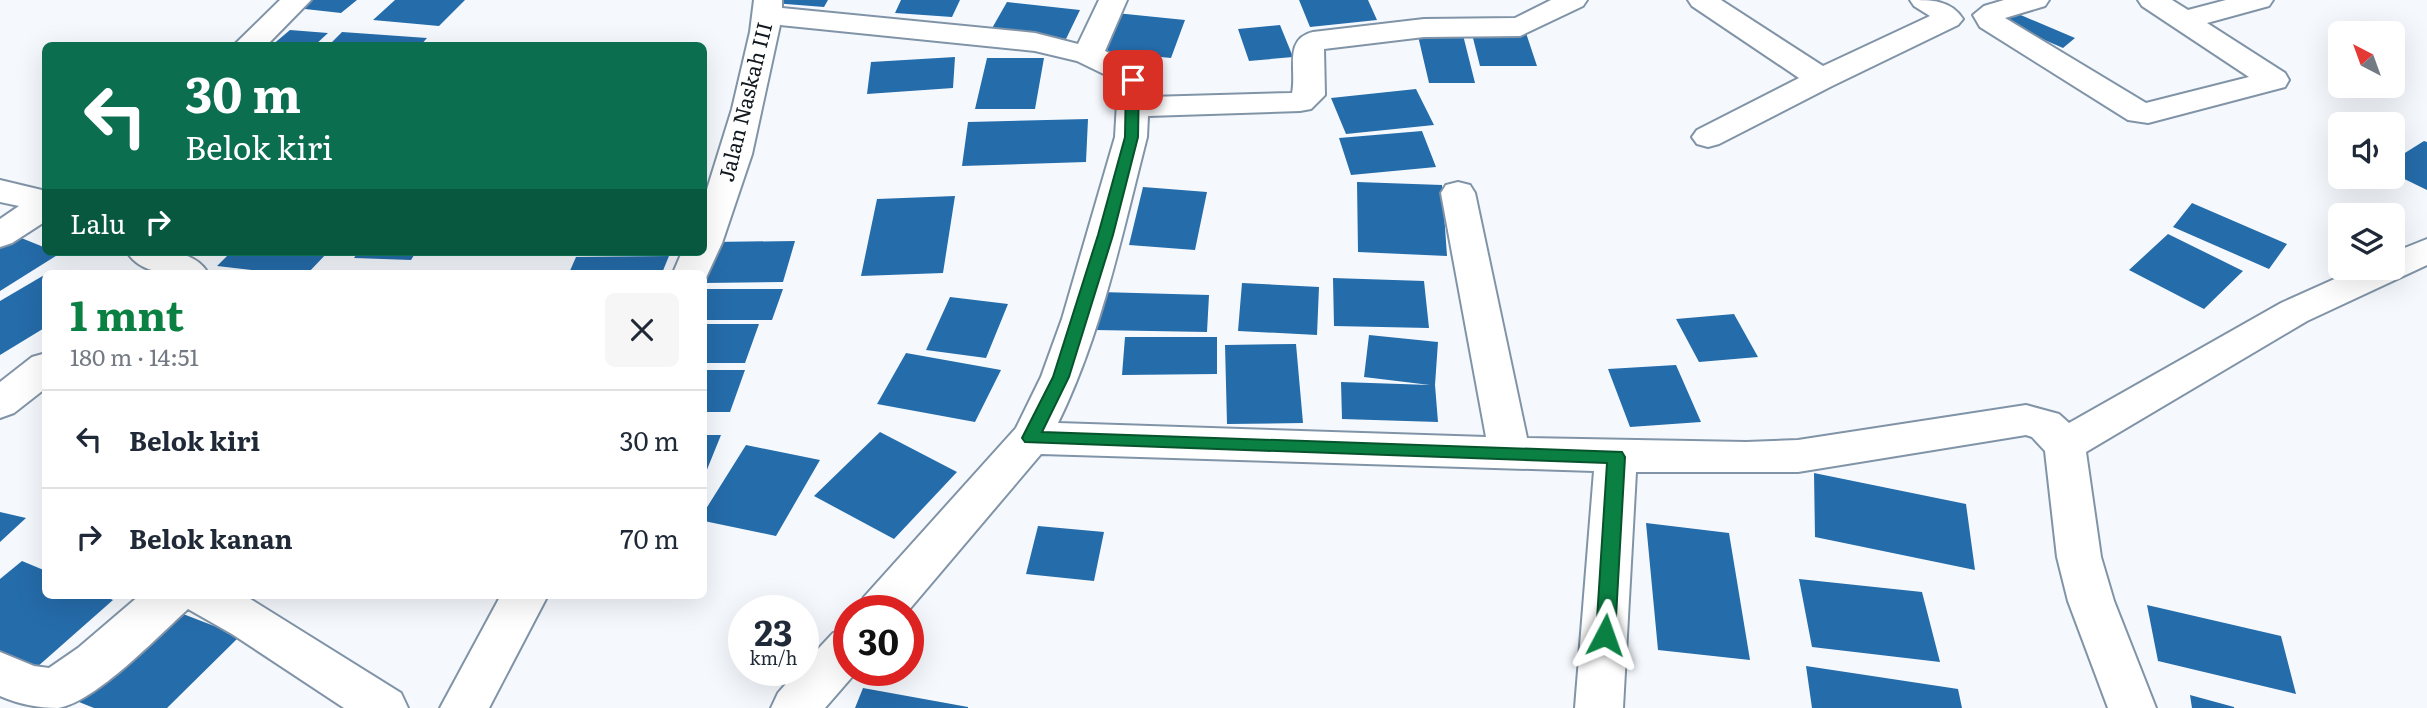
<!DOCTYPE html>
<html lang="id">
<head>
<meta charset="utf-8">
<style>
  :root { --surface:#fff; --page:#f6f6f7; --text:#1f2937; --muted:#747a83; --line:#e0e1e3; --accent:#0b8043 }
  body { margin:0; font-family:Literata,serif; background:var(--page); color:var(--text); height:100vh; display:flex; flex-direction:column; font-size:26px; white-space:nowrap }
  * { box-sizing:border-box; margin:0 }
  p { font-size:23px; color:var(--muted) }
  .icon { flex:none; width:38px; height:38px; fill:none; stroke:currentColor; stroke-width:2; stroke-linecap:round; stroke-linejoin:round }
  .map { position:relative; flex:1; overflow:hidden }
  .side { position:absolute; left:42px; top:270px; width:665px; height:329px; display:flex; flex-direction:column; background:var(--surface); border-radius:10px; box-shadow:0 7px 28px #0002 }
  .side>* { flex:none }
  .hud { position:absolute; left:42px; top:42px; width:665px; height:214px; border-radius:10px; box-shadow:0 7px 28px #0002; background:#0b6e4f; color:#fff; overflow:hidden }
  .needle { width:46px; rotate:319deg }
  .fabs { position:absolute; left:2328px; top:21px; display:grid; gap:14px }
  .fabs a { display:grid; place-items:center; width:77px; height:77px; border-radius:10px; background:var(--surface); box-shadow:0 7px 28px #0002; font-size:35px }
  .speed { position:absolute; left:728px; top:595px; display:flex; gap:14px; font-size:35px; font-weight:700; text-align:center }
  .speed>* { display:grid; place-content:center; width:91px; height:91px; border-radius:50%; background:var(--surface); box-shadow:0 7px 28px #0002; line-height:1 }
  .speed small { font-size:18px; font-weight:400 }
  .speed .limit { border:10px solid #d22; background:#fff; color:#111 }
  .pin { position:absolute; display:grid; place-items:center; width:60px; height:60px; color:#fff; margin:-30px; border-radius:14px; box-shadow:0 4px 10px #0006 }
  .me { position:absolute; width:77px; margin:-38px; rotate:4deg; stroke-linejoin:round; filter:drop-shadow(0 0 5px #0008) }
  .turn { display:flex; align-items:center; gap:24px; height:147px; padding:0 28px; font-size:32px }
  .turn .icon { width:91px; height:91px; stroke-width:2.5 }
  .turn b { display:block; font-size:49px; line-height:60px }
  .then { display:flex; align-items:center; height:66px; padding:0 28px; background:#0003; gap:14px; font-size:26px }
  .round { display:grid; place-items:center; flex:none; width:74px; height:74px; border-radius:10px; background:var(--page) }
  .head { display:flex; align-items:center; justify-content:space-between; height:119px; padding:0 28px }
  h1 { font-size:42px; font-weight:700; line-height:52px; color:var(--accent) }
  ul { padding:0; list-style:none }
  li { display:flex; align-items:center; gap:21px; height:98px; padding:0 28px; border-top:2px solid var(--line) }
  li div { flex:1 }
  li b { display:block; font-size:26px }
  li em { font-style:normal }
  .map>svg:first-child { display:block }
</style>
</head>
<body>
<div class="map">
<svg width="2427" height="708" viewBox="0 0 2427 708">
  <rect width="100%" height="100%" fill="#f5f9fe"/>
  <!-- building -->
  <path fill="#256caa" d="M 306,0 L 357,0 L 341,13 L 296,8 Z
    M 395,0 L 465,0 L 439,26 L 373,20 Z
    M 775,0 L 828,0 L 824,7 L 773,3 Z
    M 901,0 L 960,0 L 952,17 L 895,13 Z
    M 1299,0 L 1368,0 L 1377,20 L 1310,27 Z
    M 1007,2 L 1080,10 L 1066,39 L 991,30 Z
    M 1116,13 L 1185,20 L 1171,58 L 1099,51 Z
    M 2016,13 L 2075,38 L 2063,48 L 2003,22 Z
    M 1280,25 L 1293,57 L 1249,61 L 1238,29 Z
    M 290,30 L 328,33 L 314,46 L 271,46 Z
    M 1471,30 L 1525,30 L 1537,66 L 1480,66 Z
    M 342,32 L 427,38 L 420,46 L 328,46 Z
    M 1463,35 L 1475,83 L 1429,83 L 1418,36 Z
    M 955,57 L 953,88 L 867,94 L 871,62 Z
    M 987,58 L 1044,58 L 1035,109 L 975,109 Z
    M 1416,89 L 1434,125 L 1346,134 L 1331,98 Z
    M 1088,119 L 1086,162 L 962,166 L 968,122 Z
    M 1422,131 L 1436,167 L 1351,175 L 1339,138 Z
    M 2424,141 L 2427,142 L 2427,190 L 2392,173 L 2392,161 Z
    M 1357,182 L 1442,185 L 1447,256 L 1358,252 Z
    M 1143,187 L 1207,192 L 1195,250 L 1129,245 Z
    M 955,196 L 943,273 L 861,276 L 877,199 Z
    M 2192,203 L 2287,244 L 2269,269 L 2173,227 Z
    M 2168,234 L 2243,271 L 2204,309 L 2129,270 Z
    M 14,235 L 46,248 L 46,252 L 59,254 L 0,291 L 0,244 Z
    M 795,241 L 783,282 L 704,283 L 704,273 L 701,273 L 712,242 Z
    M 231,252 L 328,252 L 308,273 L 278,273 L 217,266 Z
    M 358,252 L 416,252 L 411,260 L 354,258 Z
    M 669,256 L 662,273 L 569,273 L 576,257 Z
    M 46,274 L 46,327 L 0,355 L 0,301 Z
    M 1333,278 L 1424,281 L 1429,328 L 1334,326 Z
    M 1242,283 L 1319,287 L 1317,335 L 1238,331 Z
    M 704,289 L 783,289 L 772,320 L 704,320 Z
    M 1100,292 L 1209,295 L 1207,332 L 1095,330 Z
    M 950,297 L 1008,304 L 986,358 L 926,350 Z
    M 1734,314 L 1758,357 L 1699,362 L 1676,319 Z
    M 704,324 L 759,324 L 745,363 L 704,363 Z
    M 1369,335 L 1438,342 L 1435,385 L 1438,422 L 1342,419 L 1341,382 L 1430,385 L 1364,377 Z
    M 1125,337 L 1217,337 L 1217,374 L 1122,375 Z
    M 1296,344 L 1303,423 L 1227,424 L 1225,345 Z
    M 906,353 L 1001,370 L 975,422 L 877,404 Z
    M 1676,365 L 1701,422 L 1630,427 L 1608,369 Z
    M 704,370 L 745,370 L 730,412 L 704,412 Z
    M 880,432 L 957,472 L 894,539 L 814,496 Z
    M 704,435 L 721,435 L 704,477 Z
    M 746,445 L 820,460 L 776,536 L 704,521 L 704,512 Z
    M 1814,473 L 1966,504 L 1975,570 L 1815,537 Z
    M 0,512 L 26,518 L 0,542 Z
    M 1646,523 L 1729,533 L 1750,660 L 1658,650 Z
    M 1038,526 L 1104,532 L 1094,581 L 1026,574 Z
    M 22,561 L 46,571 L 46,595 L 102,595 L 113,600 L 28,675 L 0,662 L 0,579 Z
    M 1799,579 L 1922,592 L 1940,662 L 1812,647 Z
    M 2147,605 L 2281,636 L 2296,694 L 2158,661 Z
    M 165,607 L 240,636 L 167,708 L 94,708 L 69,698 Z
    M 1806,666 L 1958,689 L 1962,708 L 1812,708 Z
    M 863,688 L 968,707 L 968,708 L 855,708 Z
    M 2190,695 L 2234,707 L 2234,708 L 2192,708 Z"/>
  <g fill="none" stroke-linecap="round" stroke-linejoin="round">
    <!-- minor casing -->
    <g stroke="#8194a7" stroke-width="4">
      <path id="minor" d="M 280,0 L 311,0 L 266,46 L 233,46 Z
        M 754,0 L 782,0 L 782,8 L 1035,33 L 1078,44 L 1099,0 L 1127,0 L 1105,51 C 1126,61 1150,70 1149,97 L 1292,93 C 1297,70 1283,39 1313,32 L 1424,19 L 1515,18 L 1551,0 L 1587,0 L 1583,6 L 1520,36 L 1424,37 L 1324,49 L 1325,95 L 1311,109 L 1300,111 L 1148,116 L 1147,137 C 1122,234 1102,333 1058,423 L 1486,437 L 1441,193 L 1446,185 L 1458,182 L 1470,185 L 1475,193 L 1527,438 L 1746,442 L 1798,440 L 2026,405 L 2059,414 L 2069,423 L 2281,303 L 2359,268 L 2392,268 L 2392,253 L 2427,239 L 2427,265 L 2307,321 L 2086,452 L 2101,557 L 2114,601 L 2156,708 L 2108,708 L 2068,601 L 2057,557 L 2045,451 L 2032,437 L 2026,435 L 1798,472 L 1636,472 L 1623,708 L 1575,708 L 1594,471 L 1041,454 L 908,611 L 857,611 L 864,597 L 1016,428 L 1041,377 L 1062,319 L 1115,137 L 1118,86 L 1112,78 L 1077,61 L 1035,51 L 780,25 L 752,154 L 722,243 L 704,282 L 704,273 L 673,273 L 682,252 L 704,252 L 704,199 L 732,109 L 750,32 Z
        M 1688,0 L 1721,0 L 1823,66 L 1930,16 L 1914,6 L 1910,0 C 1932,0 1951,0 1963,19 L 1958,25 L 1832,86 L 1719,144 L 1708,147 L 1697,144 L 1692,137 L 1697,130 L 1799,78 L 1692,6 Z
        M 2004,0 L 2049,0 L 2045,6 L 2005,18 L 2146,103 L 2249,77 L 2142,6 L 2138,0 L 2172,0 L 2188,10 L 2226,0 L 2273,0 L 2269,6 L 2207,23 L 2285,73 L 2289,80 L 2285,87 L 2148,123 L 2128,120 L 1980,27 L 1973,15 L 1984,6 Z
        M 0,180 L 46,191 L 46,221 L 12,243 L 0,247 L 0,219 L 19,206 L 0,202 Z
        M 127,252 C 154,252 192,246 208,273 C 181,273 144,279 127,252 Z
        M 46,353 L 46,388 L 14,413 L 0,418 L 0,382 L 32,357 Z
        M 140,595 L 244,595 L 401,693 L 408,708 L 344,708 L 232,634 L 188,609 C 158,636 96,702 58,708 C 38,708 18,704 0,696 L 0,652 L 34,666 L 49,668 L 78,648 Z
        M 501,595 L 548,595 L 489,708 L 440,708 Z
        M 849,627 L 849,670 L 858,670 L 825,708 L 771,708 L 778,693 L 798,670 L 803,670 L 803,665 L 833,633 Z"/>
    </g>
    <!-- minor -->
    <use href="#minor" fill="#fff" fill-rule="evenodd"/>
  </g>
  <!-- route -->
  <path fill="#0b8043" stroke="#07532c" stroke-width="2" d="M 1133,76 L 1139,80 L 1138,137 L 1113,235 L 1069,377 L 1042,432 L 1622,452 L 1625,457 L 1615,635 L 1612,641 L 1605,644 L 1598,641 L 1596,635 L 1607,463 L 1025,442 L 1022,438 L 1053,377 L 1098,235 L 1125,137 L 1126,80 Z"/>
  <g text-anchor="middle" stroke-width="5" stroke-linejoin="round" paint-order="stroke">
    <!-- street labels -->
    <g font-size="21" fill="#11181f" stroke="#fff">
      <text transform="translate(746 102) rotate(-76)" y="7">Jalan Naskah III</text>
    </g>
  </g>
</svg>
<div class="fabs">
<a><svg class="needle" viewBox="-14 -14 28 28"><path d="M0-13l5 13h-10z" fill="#e53935"/><path d="M0 13l5-13h-10z" fill="#747a83"/></svg></a>
<a><svg class="icon" aria-label="sound" viewBox="0 0 24 24"><path d="M4 9h4l5-4v14l-5-4H4zM17 9q2 3 0 6"/></svg></a>
<a><svg class="icon" aria-label="layers" viewBox="0 0 24 24"><path d="M12 4l9 5-9 5-9-5zM3 14l9 5 9-5"/></svg></a>
</div>
<div class="speed"><div>23<small>km/h</small></div><div class="limit">30</div></div>
<div class="pin" style="left:1133px;top:80px;background:#d93025"><svg class="icon" aria-label="arrive" viewBox="0 0 24 24"><path d="M6 21V4h12l-3 4 3 4H6"/></svg></div>
<svg class="me" style="left:1605px;top:635px" viewBox="-20 -20 40 40"><path d="M0-17L14 15 0 8-14 15z" fill="#0b8043" stroke="#fff" stroke-width="4"/></svg>
<div class="hud">
<div class="turn"><svg class="icon" aria-label="left" viewBox="0 0 24 24"><path d="M17 20v-9H6M10 6l-5 5 5 5"/></svg><div><b>30 m</b>Belok kiri</div></div>
<div class="then">Lalu<svg class="icon" aria-label="right" viewBox="0 0 24 24"><path d="M7 20v-9h11M14 6l5 5-5 5"/></svg></div>
</div>
<section class="side">
<div class="head"><div><h1>1 mnt</h1><p>180 m · 14:51</p></div><a class="round"><svg class="icon" aria-label="close" viewBox="0 0 24 24"><path d="M6 6l12 12M18 6L6 18"/></svg></a></div>
<ul>
<li><svg class="icon" aria-label="left" viewBox="0 0 24 24"><path d="M17 20v-9H6M10 6l-5 5 5 5"/></svg><div><b>Belok kiri</b></div><em>30 m</em></li>
<li><svg class="icon" aria-label="right" viewBox="0 0 24 24"><path d="M7 20v-9h11M14 6l5 5-5 5"/></svg><div><b>Belok kanan</b></div><em>70 m</em></li>
</ul>
</section>
</div>
</body>
</html>
